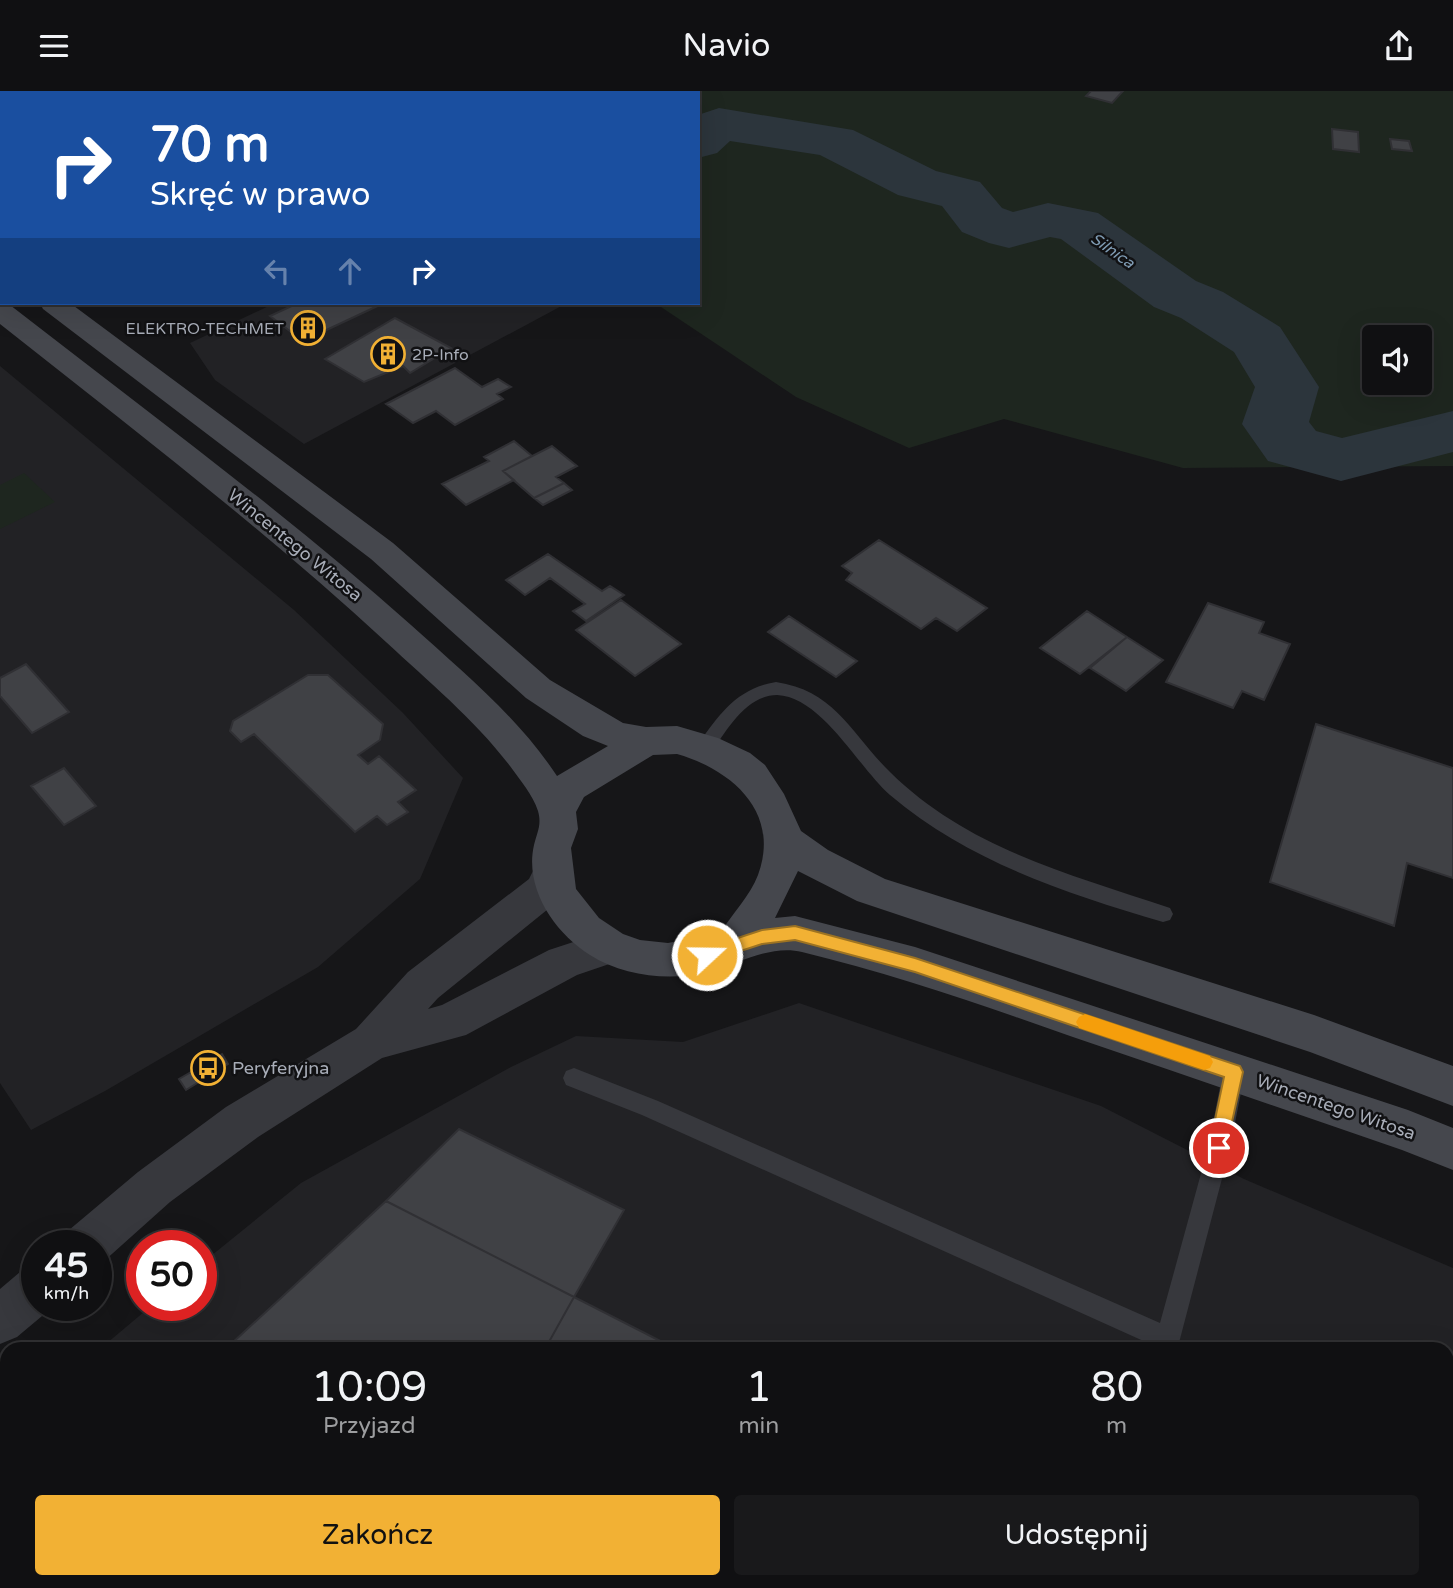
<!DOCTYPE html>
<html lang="pl">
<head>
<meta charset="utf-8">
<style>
  :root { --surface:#101012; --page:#19191b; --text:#f1f3f6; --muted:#9c9d9f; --line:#303032; --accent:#f2b134 }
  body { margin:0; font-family:"Varela Round",sans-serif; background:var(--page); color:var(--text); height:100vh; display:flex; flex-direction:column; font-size:26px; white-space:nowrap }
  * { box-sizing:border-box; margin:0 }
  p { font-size:23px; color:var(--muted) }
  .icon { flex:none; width:38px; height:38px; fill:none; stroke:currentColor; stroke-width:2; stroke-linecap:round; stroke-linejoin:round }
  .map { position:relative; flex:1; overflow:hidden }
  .side { position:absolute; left:0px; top:1251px; width:1454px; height:247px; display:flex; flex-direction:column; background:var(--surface); border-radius:21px 21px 0 0; box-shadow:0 7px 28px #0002,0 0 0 2px var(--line) }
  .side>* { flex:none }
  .hud { position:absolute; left:0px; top:0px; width:700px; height:214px; box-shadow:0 7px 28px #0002,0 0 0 2px var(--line); background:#1a4fa0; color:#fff; overflow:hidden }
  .fabs { position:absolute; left:1362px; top:234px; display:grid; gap:14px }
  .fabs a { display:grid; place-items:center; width:70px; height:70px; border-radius:7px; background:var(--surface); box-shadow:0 7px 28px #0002,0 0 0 2px var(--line); font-size:35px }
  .speed { position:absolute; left:21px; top:1139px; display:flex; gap:14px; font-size:35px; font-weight:700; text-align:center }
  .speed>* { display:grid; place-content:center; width:91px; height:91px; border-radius:50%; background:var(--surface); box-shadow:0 7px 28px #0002,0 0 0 2px var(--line); line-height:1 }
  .speed small { font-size:18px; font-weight:400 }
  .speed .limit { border:10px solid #d22; background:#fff; color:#111 }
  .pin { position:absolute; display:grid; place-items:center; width:60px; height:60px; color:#fff; margin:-30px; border:4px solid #fff; border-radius:50%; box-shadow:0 2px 7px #0007 }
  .me { position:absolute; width:77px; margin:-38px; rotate:69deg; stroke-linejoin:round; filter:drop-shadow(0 0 5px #0008) }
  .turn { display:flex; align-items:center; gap:24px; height:147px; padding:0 35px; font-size:32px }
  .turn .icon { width:91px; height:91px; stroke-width:2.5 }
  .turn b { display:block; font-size:49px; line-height:60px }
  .lanes { display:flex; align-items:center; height:66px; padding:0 35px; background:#0003; justify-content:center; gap:35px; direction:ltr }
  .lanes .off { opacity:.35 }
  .eta { display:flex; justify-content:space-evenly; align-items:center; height:119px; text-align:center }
  .eta b { font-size:42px; font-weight:600; line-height:49px }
  .cta { display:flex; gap:14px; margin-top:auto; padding:14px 35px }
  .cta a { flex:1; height:80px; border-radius:7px; background:var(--accent); color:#111; font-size:28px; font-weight:600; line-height:80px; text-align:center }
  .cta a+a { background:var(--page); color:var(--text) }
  header { display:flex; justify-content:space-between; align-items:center; height:91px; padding:0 35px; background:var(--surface); font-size:32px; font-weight:600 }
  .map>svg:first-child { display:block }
</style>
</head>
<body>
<header><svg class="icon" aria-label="menu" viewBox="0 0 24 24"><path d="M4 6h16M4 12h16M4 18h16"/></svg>Navio<svg class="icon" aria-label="share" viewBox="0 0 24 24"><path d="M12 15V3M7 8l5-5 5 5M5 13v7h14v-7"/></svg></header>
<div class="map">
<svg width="1453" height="1497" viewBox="0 0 1453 1497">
  <rect width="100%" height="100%" fill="#161618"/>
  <!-- built -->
  <path fill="#222225" d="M 275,212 L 567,212 L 304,353 L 215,289 L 190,252 Z
    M 0,275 L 294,519 L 403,622 L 463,687 L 420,788 L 318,876 L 105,1000 L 31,1039 L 0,992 Z
    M 799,912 L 1101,1015 L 1244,1088 L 1453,1177 L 1453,1497 L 0,1497 L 0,1348 L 7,1342 L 7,1491 L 1447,1491 L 1447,1258 L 100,1258 L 151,1215 L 201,1214 L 201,1173 L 301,1092 L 511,976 L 576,945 L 683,951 Z"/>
  <!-- green -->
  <path fill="#1e261f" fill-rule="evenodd" d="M 389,0 L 1453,0 L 1453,375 L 1183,377 L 1004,328 L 909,357 L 796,306 L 655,212 L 698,212 L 698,2 ZM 1374,247 L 1419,247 L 1419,292 L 1374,292 Z
    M 24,382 L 55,411 L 0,438 L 0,394 Z"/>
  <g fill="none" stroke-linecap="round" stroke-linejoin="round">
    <!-- river -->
    <path fill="#2c353c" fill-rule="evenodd" d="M 434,0 L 484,0 L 484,2 L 434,2 Z
      M 719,17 L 853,39 L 936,80 L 980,91 L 1002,117 L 1013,121 L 1048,112 L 1098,122 L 1196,190 L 1223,201 L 1280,236 L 1319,296 L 1309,331 L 1316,340 L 1342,347 L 1453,320 L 1453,361 L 1341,390 L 1268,370 L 1242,333 L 1255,296 L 1234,261 L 1181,227 L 1154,216 L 1061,148 L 1050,146 L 1009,157 L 989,152 L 962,141 L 942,115 L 898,104 L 820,64 L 730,50 L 717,62 L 698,67 L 698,24 Z"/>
  </g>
  <!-- building -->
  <path fill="#404145" stroke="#303034" stroke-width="2" d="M 210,0 L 294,0 L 297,2 L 206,2 Z
    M 1091,0 L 1123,0 L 1112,12 L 1086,5 Z
    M 1332,38 L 1358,41 L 1359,61 L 1333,58 Z
    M 1390,48 L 1409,50 L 1412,60 L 1392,58 Z
    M 298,212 L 384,212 L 303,250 L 270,225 Z
    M 395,227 L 451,257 L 410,282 L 403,275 L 364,291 L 325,268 Z
    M 455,277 L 482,296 L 498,288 L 511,296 L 497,303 L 503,308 L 455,334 L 436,320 L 413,332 L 386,313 Z
    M 514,350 L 532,365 L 503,380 L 514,389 L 466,414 L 442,393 L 489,370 L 484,366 Z
    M 552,355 L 577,375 L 556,386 L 564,392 L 534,407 L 503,380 Z
    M 564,392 L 572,399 L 543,414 L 534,407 Z
    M 879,449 L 987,517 L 957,540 L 936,527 L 921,538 L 846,489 L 852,482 L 842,475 Z
    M 548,463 L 602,500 L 610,495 L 624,504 L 586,530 L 573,520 L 585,513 L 550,487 L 525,504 L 506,489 Z
    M 621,509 L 681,553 L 635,585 L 576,539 Z
    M 1208,512 L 1264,531 L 1259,542 L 1290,553 L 1264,609 L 1242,600 L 1233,617 L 1166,591 Z
    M 1087,520 L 1127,546 L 1080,583 L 1040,557 Z
    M 789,525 L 857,570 L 836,586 L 768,541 Z
    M 1127,546 L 1163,569 L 1126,600 L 1090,577 Z
    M 26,573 L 69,621 L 32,642 L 0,605 L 0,587 Z
    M 308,584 L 328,584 L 383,633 L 380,649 L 358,664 L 368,673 L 379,665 L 416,699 L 398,711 L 408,721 L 387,734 L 377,725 L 355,741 L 254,643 L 241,651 L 230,640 L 233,630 Z
    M 1316,633 L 1453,677 L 1453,787 L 1407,772 L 1394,835 L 1270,791 Z
    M 64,677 L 96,715 L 64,734 L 31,695 Z
    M 222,963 L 228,973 L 186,999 L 179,988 Z
    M 459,1038 L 624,1119 L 574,1206 L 386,1110 Z
    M 386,1110 L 574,1206 L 545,1258 L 241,1258 L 231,1253 Z
    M 574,1206 L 676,1258 L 545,1258 Z
    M 64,1491 L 405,1491 L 402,1497 L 66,1497 L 62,1494 Z
    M 647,1491 L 789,1491 L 800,1497 L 657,1497 Z
    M 789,1491 L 1078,1491 L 1076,1497 L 800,1497 Z"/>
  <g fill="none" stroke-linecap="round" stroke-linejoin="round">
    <!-- service -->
    <path fill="#37383d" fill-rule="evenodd" d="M 776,591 C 836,600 851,643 890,681 C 968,758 1070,783 1170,817 L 1173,823 L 1170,829 L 1163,831 C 1066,802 969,771 890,704 C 858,676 822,606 777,604 C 746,604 726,640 711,662 L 699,662 L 696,657 L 699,652 C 720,622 738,597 776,591 Z
      M 1234,971 L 1242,974 L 1245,981 L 1230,1057 L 1180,1248 L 1177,1257 L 1159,1257 L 642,1024 L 566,994 L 563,987 L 566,980 L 574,977 L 658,1010 L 1160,1232 L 1208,1057 L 1223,981 L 1226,974 Z"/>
    <!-- minor -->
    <path fill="#37383d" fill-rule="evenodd" d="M 552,765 L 566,770 L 572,781 L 558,810 L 438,907 L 428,918 L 442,914 L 549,859 L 610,839 L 624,844 L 630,856 L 624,868 L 577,884 L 466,944 L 382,967 L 258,1046 L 170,1111 L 103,1171 L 96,1174 L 96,1155 L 62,1155 L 69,1139 L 138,1081 L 226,1016 L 356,938 L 408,881 L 529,788 L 538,770 Z
      M 37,1174 L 37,1214 L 54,1215 L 17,1246 L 0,1253 L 0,1198 L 20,1181 Z"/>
    <!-- secondary -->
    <path fill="#45474d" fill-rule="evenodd" d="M 0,163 L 2,164 L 2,181 L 0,180 Z
      M 0,212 L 10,214 C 145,319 283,420 411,534 C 463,581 518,626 557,685 L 608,655 L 583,645 L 526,607 L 371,468 L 43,218 L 40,212 L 70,212 L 393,452 L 550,589 L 623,632 L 646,636 L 677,635 L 718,647 L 750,662 L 765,674 L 784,703 L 801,740 L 828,759 L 885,788 L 1314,924 L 1453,975 L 1453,1015 L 1310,961 L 857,810 L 798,780 L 775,827 L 795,825 L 915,856 L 1408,1019 L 1453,1037 L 1453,1079 L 1402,1059 C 1292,1021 1181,983 1070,945 C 982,914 893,883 802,861 C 771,853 738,873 709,881 C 671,890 624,886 590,864 C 555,842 524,798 534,754 C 537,741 542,734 538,720 C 533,704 520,689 510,675 C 475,629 429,591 386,551 C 264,438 131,337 0,233 ZM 677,663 C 732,679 781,721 758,784 C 750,805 732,823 720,842 L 668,852 L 640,849 L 623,843 L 599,827 L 576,798 L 571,757 L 578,738 L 576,721 L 584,706 L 653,664 Z"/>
  </g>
  <!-- route -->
  <path fill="#f2b134" stroke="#9d7322" stroke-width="2" d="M 795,835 L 915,867 L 1240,975 L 1243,981 L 1225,1063 L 1219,1065 L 1212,1063 L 1209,1057 L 1224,986 L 915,881 L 795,849 L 762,853 L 707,871 L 701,869 L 699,864 L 701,859 L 762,839 Z"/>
  <!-- slow -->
  <path fill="#f59e0b" d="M 1085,923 L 1210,965 L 1213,971 L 1210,977 L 1204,979 L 1079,937 L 1076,931 L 1079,926 Z"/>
  <!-- icons -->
  <defs>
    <g id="building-ring" transform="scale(1.75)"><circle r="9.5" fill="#111113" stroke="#f2b134" stroke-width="1.5"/><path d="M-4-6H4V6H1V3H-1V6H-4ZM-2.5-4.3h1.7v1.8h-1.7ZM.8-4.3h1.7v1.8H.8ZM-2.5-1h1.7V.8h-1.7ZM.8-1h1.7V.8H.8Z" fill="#f2b134"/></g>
    <g id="bus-ring" transform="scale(1.75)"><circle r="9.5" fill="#111113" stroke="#f2b134" stroke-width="1.5"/><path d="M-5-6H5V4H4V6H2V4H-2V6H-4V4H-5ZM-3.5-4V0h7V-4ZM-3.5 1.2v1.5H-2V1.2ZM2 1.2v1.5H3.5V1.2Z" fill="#f2b134"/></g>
  </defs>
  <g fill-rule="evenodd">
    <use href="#building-ring" x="308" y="237"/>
    <use href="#building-ring" x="388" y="263"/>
    <use href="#bus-ring" x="208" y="977"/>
  </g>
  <g text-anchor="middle" stroke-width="5" stroke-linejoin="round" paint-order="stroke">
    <!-- far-water labels -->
    <g font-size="16" font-style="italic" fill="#7f9bb3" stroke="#111113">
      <text transform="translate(1113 159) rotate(35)" y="6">Silnica</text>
    </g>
    <!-- far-poi labels -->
    <g font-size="16" fill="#a8adb8" stroke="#111113" text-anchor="end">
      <text x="284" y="243">ELEKTRO-TECHMET</text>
      <text x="412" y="269" text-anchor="start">2P-Info</text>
    </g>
    <!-- street labels -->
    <g font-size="18" fill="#a8adb8" stroke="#111113">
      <text transform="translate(295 454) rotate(39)" y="6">Wincentego Witosa</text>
      <text transform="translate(1336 1016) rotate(19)" y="6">Wincentego Witosa</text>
    </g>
    <!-- poi labels -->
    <g font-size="18" fill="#a8adb8" stroke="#111113" text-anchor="start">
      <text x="232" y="983">Peryferyjna</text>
    </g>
  </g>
</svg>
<div class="fabs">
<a><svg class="icon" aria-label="sound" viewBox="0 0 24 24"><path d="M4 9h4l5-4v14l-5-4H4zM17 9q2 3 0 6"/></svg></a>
</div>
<div class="speed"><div>45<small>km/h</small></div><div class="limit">50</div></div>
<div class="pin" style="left:1219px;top:1057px;background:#d93025"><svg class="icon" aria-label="arrive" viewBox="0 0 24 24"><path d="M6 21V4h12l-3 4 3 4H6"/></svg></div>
<svg class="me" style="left:707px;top:864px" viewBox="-20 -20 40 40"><circle r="17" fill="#f2b134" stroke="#fff" stroke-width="3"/><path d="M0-11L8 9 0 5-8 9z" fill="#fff"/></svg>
<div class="hud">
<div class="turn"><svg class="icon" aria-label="right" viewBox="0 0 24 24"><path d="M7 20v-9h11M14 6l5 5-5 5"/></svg><div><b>70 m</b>Skręć w prawo</div></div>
<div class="lanes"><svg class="icon off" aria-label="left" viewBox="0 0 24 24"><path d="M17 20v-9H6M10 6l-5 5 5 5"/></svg><svg class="icon off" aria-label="ahead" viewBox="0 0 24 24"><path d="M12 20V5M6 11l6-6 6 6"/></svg><svg class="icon" aria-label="right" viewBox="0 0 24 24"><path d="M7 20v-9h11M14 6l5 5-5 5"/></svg></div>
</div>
<section class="side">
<div class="eta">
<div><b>10:09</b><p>Przyjazd</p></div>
<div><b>1</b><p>min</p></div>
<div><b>80</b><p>m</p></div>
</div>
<div class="cta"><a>Zakończ</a><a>Udostępnij</a></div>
</section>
</div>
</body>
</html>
